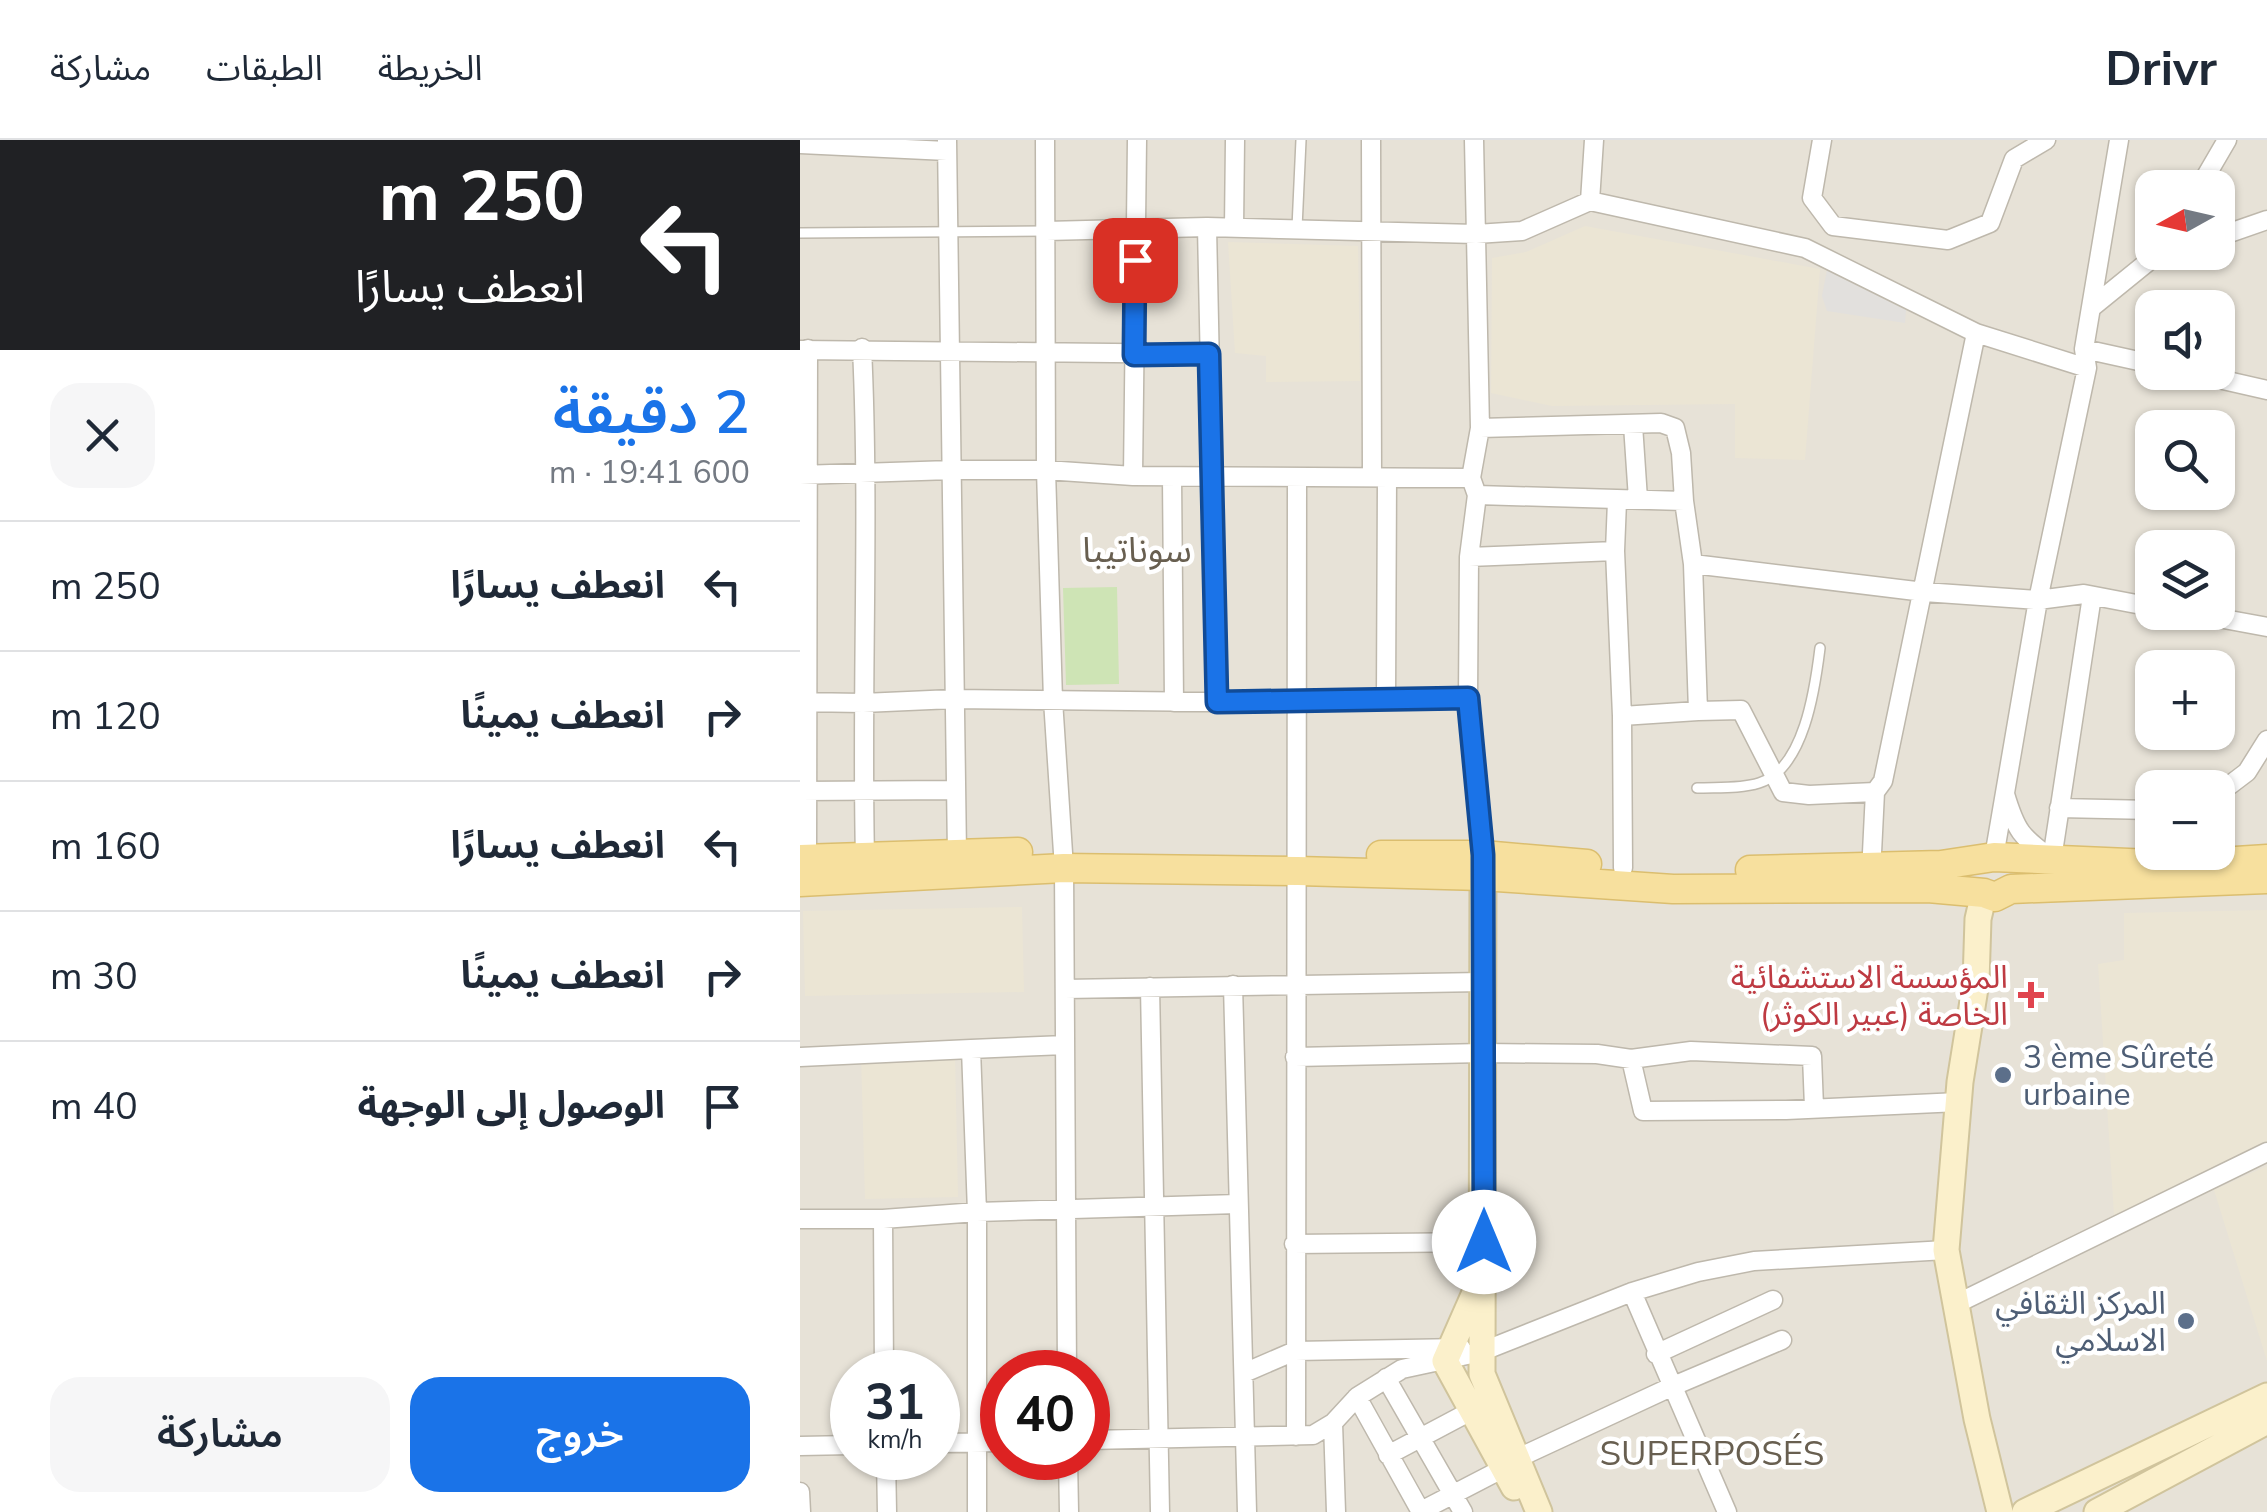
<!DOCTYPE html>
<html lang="ar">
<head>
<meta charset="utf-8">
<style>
  :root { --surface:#fff; --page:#f6f6f7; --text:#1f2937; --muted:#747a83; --line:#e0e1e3; --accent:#1a73e8 }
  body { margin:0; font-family:"Nunito Sans","Noto Sans Arabic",sans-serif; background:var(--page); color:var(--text); direction:rtl; height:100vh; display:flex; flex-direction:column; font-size:38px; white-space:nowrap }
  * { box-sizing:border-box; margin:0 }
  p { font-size:32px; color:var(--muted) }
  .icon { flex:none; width:55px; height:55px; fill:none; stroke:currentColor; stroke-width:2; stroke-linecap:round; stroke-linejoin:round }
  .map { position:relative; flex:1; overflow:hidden; direction:ltr }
  .drawer { display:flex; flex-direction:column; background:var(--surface); width:800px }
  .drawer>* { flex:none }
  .hud { background:#202124; color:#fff; overflow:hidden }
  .needle { width:65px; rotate:262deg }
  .controls { position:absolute; left:1335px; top:30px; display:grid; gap:20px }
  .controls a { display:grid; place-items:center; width:100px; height:100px; border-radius:20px; background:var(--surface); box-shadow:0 2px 8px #0004; font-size:50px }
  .speed { position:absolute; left:30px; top:1210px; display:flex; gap:20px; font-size:50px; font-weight:700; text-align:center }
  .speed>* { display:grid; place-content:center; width:130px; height:130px; border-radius:50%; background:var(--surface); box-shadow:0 2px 8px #0004; line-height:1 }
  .speed small { font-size:25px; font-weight:400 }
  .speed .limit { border:15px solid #d22; background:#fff; color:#111 }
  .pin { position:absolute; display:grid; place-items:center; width:85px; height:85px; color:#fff; margin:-42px; border-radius:20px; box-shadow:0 5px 15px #0006 }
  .me { position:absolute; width:110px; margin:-55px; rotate:0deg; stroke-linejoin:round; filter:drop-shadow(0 0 8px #0008) }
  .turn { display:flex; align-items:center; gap:35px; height:210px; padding:0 50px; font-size:45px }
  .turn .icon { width:130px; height:130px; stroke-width:2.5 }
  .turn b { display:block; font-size:70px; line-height:85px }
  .round { display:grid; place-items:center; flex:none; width:105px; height:105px; border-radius:30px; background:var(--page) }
  .overview { display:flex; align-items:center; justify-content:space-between; height:170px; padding:0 50px }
  h1 { font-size:60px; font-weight:600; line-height:75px; color:var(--accent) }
  .button { display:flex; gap:20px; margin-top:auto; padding:20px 50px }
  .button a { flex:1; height:115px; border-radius:30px; background:var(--accent); color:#fff; font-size:40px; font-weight:600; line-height:115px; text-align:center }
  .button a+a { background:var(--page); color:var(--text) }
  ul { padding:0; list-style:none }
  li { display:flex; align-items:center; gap:30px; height:130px; padding:0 50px; border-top:2px solid var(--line) }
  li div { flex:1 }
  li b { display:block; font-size:38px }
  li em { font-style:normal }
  header { display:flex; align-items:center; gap:60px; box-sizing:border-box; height:140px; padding:0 50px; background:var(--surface); border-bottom:2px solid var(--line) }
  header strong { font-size:48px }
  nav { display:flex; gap:55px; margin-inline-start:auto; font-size:35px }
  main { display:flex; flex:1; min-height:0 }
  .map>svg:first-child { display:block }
</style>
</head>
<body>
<header>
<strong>Drivr</strong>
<nav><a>الخريطة</a><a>الطبقات</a><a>مشاركة</a></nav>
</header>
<main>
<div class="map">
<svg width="1467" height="1372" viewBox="0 0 1467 1372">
  <rect width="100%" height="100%" fill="#f3f0e9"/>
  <!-- residential -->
  <path fill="#e7e2d7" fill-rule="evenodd" d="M 0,0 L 1467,0 L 1467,1372 L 0,1372 ZM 1352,48 L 1418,48 L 1418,112 L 1352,112 ZM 1352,168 L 1418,168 L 1418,232 L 1352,232 ZM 1352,288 L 1418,288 L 1418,352 L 1352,352 ZM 1352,408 L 1418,408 L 1418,472 L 1352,472 ZM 1352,528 L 1418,528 L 1418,592 L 1352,592 ZM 1352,648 L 1418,648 L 1418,712 L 1352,712 ZM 52,1232 L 138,1232 L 138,1318 L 52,1318 ZM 202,1232 L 288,1232 L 288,1318 L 202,1318 Z"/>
  <!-- education -->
  <path fill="#ebe5d4" d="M 785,86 L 1020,129 L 1005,320 L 935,318 L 935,264 L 752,266 L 691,253 L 692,118 L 726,112 Z
    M 428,102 L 558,106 L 560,241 L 466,242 L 466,216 L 435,213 Z
    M 222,767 L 224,852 L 5,856 L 3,771 Z
    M 1467,770 L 1467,1007 L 1324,1074 L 1314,1075 L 1298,824 L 1324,820 L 1324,773 Z
    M 155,913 L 158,1057 L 65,1059 L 61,915 Z
    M 1467,1026 L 1467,1221 L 1414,1050 Z"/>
  <!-- green -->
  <path fill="#cee4b5" d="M 317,447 L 319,544 L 266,545 L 263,448 Z"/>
  <!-- parking -->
  <path fill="#e2e0dd" d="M 1027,130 L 1106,170 L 1105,183 L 1027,171 L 1022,156 Z"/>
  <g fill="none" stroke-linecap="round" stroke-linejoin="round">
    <!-- lane casing -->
    <g stroke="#beb8ac" stroke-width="12">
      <path id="lane" d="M 497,88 L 501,0
        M 0,93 L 246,91
        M 897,648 C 916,647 940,649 959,643 C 1004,629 1015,549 1020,508"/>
    </g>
    <!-- street casing -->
    <g stroke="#beb8ac" stroke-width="21">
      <path id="street" d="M 147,0 L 157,714
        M 245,0 L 246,330 L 253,560 L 264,728 L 267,1232
        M 571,0 L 572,337
        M 674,0 L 680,288 L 671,338 L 677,355 L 669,417 L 668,558 L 683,715
        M 1022,0 L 1012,58 L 1033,86 L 1148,100 L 1190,83 L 1214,19 L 1246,0
        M 0,4 L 147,11
        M 1399,48 L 1427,0
        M 790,61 L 794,0
        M 407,87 L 417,562
        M 434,88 L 435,0
        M 246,91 L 407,87 L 676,94 L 722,91 L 790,61 L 1005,108 L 1176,193
        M 1418,97 L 1467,80
        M 1291,168 L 1360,112
        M 62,208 C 70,378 61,548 65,717
        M 1284,209 L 1352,224
        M 0,210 L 409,214
        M 1388,232 L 1467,250
        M 833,285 L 838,359
        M 680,288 L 861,283 L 875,288 L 881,313 L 884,361
        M 0,335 L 151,330 L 246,330 L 333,336 L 671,338
        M 333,336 L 337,0
        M 372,337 L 374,562
        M 677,355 L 884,361 L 893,424 L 898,571 L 941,570 L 983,652 L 1009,655 L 1075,652
        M 817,361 L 815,411 L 822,576 L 823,728
        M 669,417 L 815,411
        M 893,424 L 1124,452 L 1238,460 L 1284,454 L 1352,467
        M 1386,472 L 1467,487
        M 586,559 L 587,338
        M 0,562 L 63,563 L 153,559 L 417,562 L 668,558
        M 822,576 L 898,571
        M 0,651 L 156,650
        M 1205,654 C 1216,691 1221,697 1252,719 L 1292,456
        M 1418,654 L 1447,632 L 1467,600
        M 1259,668 L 1352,670
        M 1194,717 L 1238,460 L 1287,228 L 1284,209 L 1319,0
        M 7,719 L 8,209
        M 1071,733 L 1075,652 L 1083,641 L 1176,193 L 1287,228
        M 433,845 L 447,1372
        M 350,847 L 360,1372
        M 265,849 L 683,842
        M 0,917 L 171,909
        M 495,917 L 683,913 L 797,914 L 831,919 L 891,911 L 1012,916 L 1014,967
        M 831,919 L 843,971 L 986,970 L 1159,962
        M 0,1079 L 83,1079 L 177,1072 L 437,1064
        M 83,1079 L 84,1232
        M 494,1104 L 684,1102
        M 832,1152 L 927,1372
        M 1154,1165 L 1467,1012
        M 856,1214 L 973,1160
        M 444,1233 L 495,1211 L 661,1208
        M 586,1238 L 663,1372
        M 557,1257 L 602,1229 L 681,1212 L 832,1152 L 898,1132 L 954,1121 L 1146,1110
        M 533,1283 L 536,1372
        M 496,1296 L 497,337
        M 288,1300 L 513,1295 L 533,1283 L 557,1257 L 621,1372
        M 138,1303 L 202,1302
        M 0,1306 L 52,1305
        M 588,1315 L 671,1271
        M 86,1318 L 87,1372
        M 268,1318 L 269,1372
        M 718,1318 L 871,1247 L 982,1200
        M 0,1352 L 1,1372
        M 621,1371 L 704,1328
        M 177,1372 L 177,1072 L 171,909 L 265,905"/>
    </g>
    <!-- secondary casing -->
    <g stroke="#d0c49c" stroke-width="29">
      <path id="secondary" d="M 683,720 L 682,1234 L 739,1372
        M 1184,753 L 1178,779 L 1176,842 L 1160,942 L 1146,1110 L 1177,1279 L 1200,1372
        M 678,1146 L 645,1221 L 714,1347
        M 1225,1372 L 1467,1256
        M 1297,1372 L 1467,1281"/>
    </g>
    <!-- primary casing -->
    <g stroke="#dbbe6f" stroke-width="31">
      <path id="primary" d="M 581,715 L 683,715 L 787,724
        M 0,719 L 218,712
        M 950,730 L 1141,725 L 1194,717 L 1374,725 L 1467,719
        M 0,742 L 264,728 L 498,731 L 682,736 L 873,749 L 1128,748 L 1184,753 L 1195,757 L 1211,749 L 1467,739"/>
    </g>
    <!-- lane -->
    <use href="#lane" stroke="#fff" stroke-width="9"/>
    <!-- street -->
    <use href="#street" stroke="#fff" stroke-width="18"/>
    <!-- secondary -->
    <use href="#secondary" stroke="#fbf0cb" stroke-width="25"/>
    <!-- primary -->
    <use href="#primary" stroke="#f7e09e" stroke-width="28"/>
  </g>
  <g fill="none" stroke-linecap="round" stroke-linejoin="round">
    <!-- route casing -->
    <g stroke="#114b97" stroke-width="25">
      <path id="route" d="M 335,120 L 334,215 L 409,214 L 417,562 L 668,558 L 683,715 L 684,1102"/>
    </g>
    <!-- route -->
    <use href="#route" stroke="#1a73e8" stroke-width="18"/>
  </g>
  <!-- markers -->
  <path fill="#e0444e" stroke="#fff" stroke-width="4" d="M1226 840h10v10h10v10h-10v10h-10v-10h-10v-10h10z"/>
  <g fill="#5c6f8a" stroke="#fff" stroke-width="4">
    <circle cx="1203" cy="935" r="10"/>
    <circle cx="1386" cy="1181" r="10"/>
  </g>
  <g text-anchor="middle" stroke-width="9" stroke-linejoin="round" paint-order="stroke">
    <!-- health labels -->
    <g font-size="32" fill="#be3a42" stroke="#fff" text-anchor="end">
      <text x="1208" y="848">المؤسسة الاستشفائية<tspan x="1208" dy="37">الخاصة (عبير الكوثر)</tspan></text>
    </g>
    <!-- service labels -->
    <g font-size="32" fill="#4e5e75" stroke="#fff" text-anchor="start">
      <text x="1223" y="928">3 ème Sûreté<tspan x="1223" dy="37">urbaine</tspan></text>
      <text x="1366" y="1174" text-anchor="end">المركز الثقافي<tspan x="1366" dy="37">الاسلامي</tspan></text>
    </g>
    <!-- neighbourhood labels -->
    <g font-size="35" fill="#685f50" stroke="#fff">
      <text x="337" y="422">سوناتيبا</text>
      <text x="912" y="1325">SUPERPOSÉS</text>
    </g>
  </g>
</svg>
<div class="controls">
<a><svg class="needle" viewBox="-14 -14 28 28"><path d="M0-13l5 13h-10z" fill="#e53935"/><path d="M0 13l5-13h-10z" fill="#747a83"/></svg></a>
<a><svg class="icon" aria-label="sound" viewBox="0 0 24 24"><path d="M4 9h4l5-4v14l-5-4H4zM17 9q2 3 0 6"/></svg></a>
<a><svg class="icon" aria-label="search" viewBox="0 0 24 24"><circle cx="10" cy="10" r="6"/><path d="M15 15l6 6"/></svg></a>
<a><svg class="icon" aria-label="layers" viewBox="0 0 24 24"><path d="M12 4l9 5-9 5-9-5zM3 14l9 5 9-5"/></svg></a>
<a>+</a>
<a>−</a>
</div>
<div class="speed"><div>31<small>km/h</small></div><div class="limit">40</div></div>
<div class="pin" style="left:335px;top:120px;background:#d93025"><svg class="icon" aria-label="arrive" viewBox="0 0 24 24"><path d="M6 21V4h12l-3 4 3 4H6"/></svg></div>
<svg class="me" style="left:684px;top:1102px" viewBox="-20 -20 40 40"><circle r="19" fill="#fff"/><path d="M0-13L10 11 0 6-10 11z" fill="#1a73e8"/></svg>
</div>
<section class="drawer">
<div class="hud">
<div class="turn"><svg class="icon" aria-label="left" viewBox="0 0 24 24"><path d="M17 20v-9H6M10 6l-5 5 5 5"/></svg><div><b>250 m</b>انعطف يسارًا</div></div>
</div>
<div class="overview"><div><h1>2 دقيقة</h1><p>600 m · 19:41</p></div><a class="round"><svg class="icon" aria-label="close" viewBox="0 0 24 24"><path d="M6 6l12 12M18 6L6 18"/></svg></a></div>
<ul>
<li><svg class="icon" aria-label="left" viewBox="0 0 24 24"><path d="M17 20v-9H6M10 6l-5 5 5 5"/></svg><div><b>انعطف يسارًا</b></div><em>250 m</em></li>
<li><svg class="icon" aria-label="right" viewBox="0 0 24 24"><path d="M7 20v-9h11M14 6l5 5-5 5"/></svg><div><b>انعطف يمينًا</b></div><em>120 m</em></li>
<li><svg class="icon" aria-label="left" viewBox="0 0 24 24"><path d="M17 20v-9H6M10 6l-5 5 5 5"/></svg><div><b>انعطف يسارًا</b></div><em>160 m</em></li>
<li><svg class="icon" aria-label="right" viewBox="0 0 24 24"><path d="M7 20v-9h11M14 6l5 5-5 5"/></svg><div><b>انعطف يمينًا</b></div><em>30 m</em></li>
<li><svg class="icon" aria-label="arrive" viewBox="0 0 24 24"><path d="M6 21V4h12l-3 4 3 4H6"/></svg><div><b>الوصول إلى الوجهة</b></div><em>40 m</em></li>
</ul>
<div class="button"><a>خروج</a><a>مشاركة</a></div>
</section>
</main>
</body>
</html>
